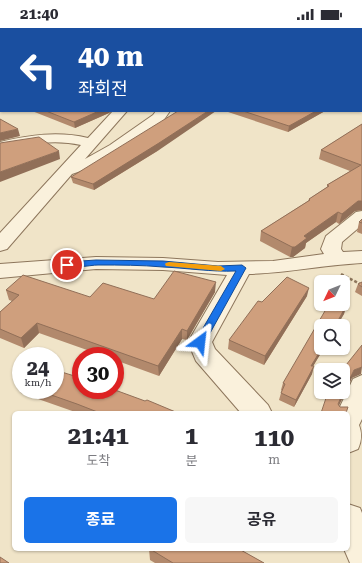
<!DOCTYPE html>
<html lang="ko">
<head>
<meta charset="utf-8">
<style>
  :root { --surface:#fff; --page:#f7f7f7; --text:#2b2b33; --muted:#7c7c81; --accent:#1a73e8 }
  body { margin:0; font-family:"Roboto Serif","Noto Sans KR",serif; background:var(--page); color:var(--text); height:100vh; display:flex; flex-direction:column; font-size:15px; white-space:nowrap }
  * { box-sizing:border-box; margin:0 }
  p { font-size:13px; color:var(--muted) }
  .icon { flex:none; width:22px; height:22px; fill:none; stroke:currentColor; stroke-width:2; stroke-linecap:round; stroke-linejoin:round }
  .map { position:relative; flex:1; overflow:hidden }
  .sheet { position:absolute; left:12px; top:383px; width:338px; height:140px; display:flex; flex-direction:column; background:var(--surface); border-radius:6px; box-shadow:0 1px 3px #0004 }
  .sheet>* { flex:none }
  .guide { position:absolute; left:0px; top:0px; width:362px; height:84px; box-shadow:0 1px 3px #0004; background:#1a4fa0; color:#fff; overflow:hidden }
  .needle { width:26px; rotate:227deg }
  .buttons { position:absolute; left:314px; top:247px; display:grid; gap:8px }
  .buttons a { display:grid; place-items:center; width:36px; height:36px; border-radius:6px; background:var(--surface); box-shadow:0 1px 3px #0004; font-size:20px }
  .speed { position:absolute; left:12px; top:319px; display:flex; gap:8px; font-size:20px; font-weight:700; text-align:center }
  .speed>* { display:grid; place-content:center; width:52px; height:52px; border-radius:50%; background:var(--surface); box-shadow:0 1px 3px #0004; line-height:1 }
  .speed small { font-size:10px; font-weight:400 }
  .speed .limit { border:6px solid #d22; background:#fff; color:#111 }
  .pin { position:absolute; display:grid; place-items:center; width:34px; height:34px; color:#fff; margin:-17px; border:2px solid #fff; border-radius:50%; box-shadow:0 1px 4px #0007 }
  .me { position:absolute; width:44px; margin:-22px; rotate:30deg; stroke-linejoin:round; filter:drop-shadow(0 0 3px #0008) }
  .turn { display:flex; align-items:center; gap:14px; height:84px; padding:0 12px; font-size:18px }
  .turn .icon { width:52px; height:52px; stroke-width:2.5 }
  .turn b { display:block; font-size:28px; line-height:34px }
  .eta { display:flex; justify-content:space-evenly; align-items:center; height:68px; text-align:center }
  .eta b { font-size:24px; font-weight:700; line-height:28px }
  .action { display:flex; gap:8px; margin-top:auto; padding:8px 12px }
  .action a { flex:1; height:46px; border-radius:6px; background:var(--accent); color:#fff; font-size:16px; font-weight:700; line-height:46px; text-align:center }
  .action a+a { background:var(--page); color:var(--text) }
  .status { display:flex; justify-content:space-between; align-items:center; height:28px; padding:0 20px; background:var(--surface); direction:ltr }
  .status svg { height:11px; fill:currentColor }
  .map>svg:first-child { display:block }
</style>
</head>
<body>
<div class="status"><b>21:40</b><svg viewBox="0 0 49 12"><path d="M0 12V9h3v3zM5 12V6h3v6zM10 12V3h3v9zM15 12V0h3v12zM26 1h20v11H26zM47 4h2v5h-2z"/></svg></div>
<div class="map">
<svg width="362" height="535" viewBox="0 0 362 535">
  <rect width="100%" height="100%" fill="#f0e4c8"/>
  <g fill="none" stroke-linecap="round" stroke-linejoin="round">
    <!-- street casing -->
    <g stroke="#8d765c" stroke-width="2">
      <path id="street" d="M 0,50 L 1,50 L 1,58 L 0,57 Z
        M 361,71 L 362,71 L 362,79 L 361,79 Z
        M 113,83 L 127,83 L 85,131 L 110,117 L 153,87 L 156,83 L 170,83 L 163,93 L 121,124 L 98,137 L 72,146 L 7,221 L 0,223 L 0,205 L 81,117 C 54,111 27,116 0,122 L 0,114 C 30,107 58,103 88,110 Z
        M 362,183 L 362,197 L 342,214 L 341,221 L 343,224 L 362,223 L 362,235 C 324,237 287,245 249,246 L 212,314 L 215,321 L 268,377 L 272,385 L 241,385 L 196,333 L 188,314 L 227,247 L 163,242 L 96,241 L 0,250 L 0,236 L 96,229 L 163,230 L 218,234 L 273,233 L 324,226 L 321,221 L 326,208 L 356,184 Z
        M 362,347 L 362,391 L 359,397 C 362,405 362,412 358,421 L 348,425 L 348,385 L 337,385 L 353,351 Z
        M 348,476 L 360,480 L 362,485 L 362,535 L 350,535 L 344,521 L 348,521 Z"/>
    </g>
    <!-- path -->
    <path stroke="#8d765c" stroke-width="2.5" stroke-dasharray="3 2" stroke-linecap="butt" d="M 341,246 L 362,257"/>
    <!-- street -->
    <use href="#street" fill="#faf1dc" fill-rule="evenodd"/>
  </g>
  <!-- wall -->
  <path fill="#b2896c" d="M 0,0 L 362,0 L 362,9 L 361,9 L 362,12 L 362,56 L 361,56 L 361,1 L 1,1 L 1,46 L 0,46 Z
    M 32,83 L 111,83 L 109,85 L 75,100 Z
    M 225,83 L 325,83 L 288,104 Z
    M 362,96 L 362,182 L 355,183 L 339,196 L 336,194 L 306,215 L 305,220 L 293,229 L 290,229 L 260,213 L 261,203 L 308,173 L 309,171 L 327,159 L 327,157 L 350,143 L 319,131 L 321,122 Z
    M 159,122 L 94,162 L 73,155 L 71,149 Z
    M 362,191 L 362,206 L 357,204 L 359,194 Z
    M 362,254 L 362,268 L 355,264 L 358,256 Z
    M 6,262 L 90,269 L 154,271 L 215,264 L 187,312 L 182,311 L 159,348 L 115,332 L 115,328 L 104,328 L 39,305 L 24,320 L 0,310 L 0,284 L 12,273 L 9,272 Z
    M 307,268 L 264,337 L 228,321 L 229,312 L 262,274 Z
    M 346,278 L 344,286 L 321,320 L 324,320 L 313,338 L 312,346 L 294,379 L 279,372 L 281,365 L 282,363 L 281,362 L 283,355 Z
    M 21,352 L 21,362 L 55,362 L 145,373 L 178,385 L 78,385 L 21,365 L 18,356 Z
    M 149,521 L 239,521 L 264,535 L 155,535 L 150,532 Z"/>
  <!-- shaded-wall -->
  <path fill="#916f58" d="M 0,40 L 1,40 L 1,46 L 0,46 Z
    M 99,83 L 111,83 L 109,85 L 75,100 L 74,94 Z
    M 208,83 L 216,83 L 159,122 L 94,162 L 93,156 Z
    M 316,83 L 325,83 L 288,104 L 289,98 Z
    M 18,101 L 20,108 L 0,113 L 0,105 Z
    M 59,123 L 60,131 L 0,154 L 0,144 Z
    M 358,173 L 362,173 L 362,182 L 355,183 L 339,196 L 342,186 Z
    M 338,184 L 336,194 L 306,215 L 305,220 L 293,229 L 290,229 L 292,219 L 304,208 Z
    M 216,254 L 215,264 L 187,312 L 187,303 Z
    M 309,260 L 307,268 L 264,337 L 265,328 Z
    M 346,278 L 344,286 L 337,298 L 335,298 Z
    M 37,295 L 39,305 L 24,320 L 21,310 Z
    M 182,301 L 182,311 L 159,348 L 158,338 Z
    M 322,320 L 324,320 L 309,345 L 311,338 Z
    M 314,338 L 312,346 L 294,379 L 296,372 Z
    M 362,339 L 361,346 L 352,350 L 336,384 L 338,376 L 354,342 Z"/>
  <!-- building -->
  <path fill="#cf9f7d" stroke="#916f58" d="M 0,0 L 362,0 L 362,5 L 361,5 L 361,1 L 1,1 L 1,40 L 0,40 Z
    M 361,8 L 362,12 L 362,51 L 361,50 Z
    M 46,83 L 99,83 L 74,94 Z
    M 178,83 L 208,83 L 159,115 L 93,156 L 71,149 Z
    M 243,83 L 316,83 L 289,98 Z
    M 0,91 L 18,101 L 0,105 Z
    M 362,96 L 362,173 L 358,173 L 342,186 L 338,184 L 304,208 L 307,210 L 295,219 L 292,219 L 261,203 L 310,172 L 309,171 L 329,158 L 327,157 L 361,137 L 321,122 Z
    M 39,109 L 59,123 L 0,144 L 0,115 Z
    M 362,191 L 362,195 L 359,194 Z
    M 174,243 L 216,254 L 187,303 L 182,301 L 158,338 L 37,295 L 21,310 L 0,301 L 0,284 L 19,267 L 6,262 L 23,247 L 90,269 L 103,255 L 154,271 Z
    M 287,249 L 309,260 L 265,328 L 229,312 L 258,273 L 262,274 Z
    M 362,254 L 362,259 L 358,256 Z
    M 329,276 L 341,276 L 346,278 L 335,298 L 321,298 L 321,320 L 322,320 L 311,338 L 314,338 L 296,372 L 281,365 L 285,356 L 283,355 Z
    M 362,317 L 362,339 L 354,342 L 338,376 L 340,379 L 348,379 L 346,385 L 321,385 L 328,364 L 343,364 L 343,342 L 342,342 Z
    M 55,342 L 81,350 L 81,362 L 115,362 L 145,373 L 147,372 L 178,385 L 100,385 L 77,376 L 37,362 L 55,362 Z
    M 21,352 L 21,357 L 18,356 Z
    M 150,521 L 239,521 L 264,535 L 173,535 Z
    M 0,529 L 9,535 L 0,535 Z"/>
  <!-- route -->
  <path fill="#1a73e8" stroke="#114b97" d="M 96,232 L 163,233 L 218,238 L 242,237 L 246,240 L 204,316 L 197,316 L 195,314 L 236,243 C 211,244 187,240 163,239 C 141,237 120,237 98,237 C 90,237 68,242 63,237 L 67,234 Z"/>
  <!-- slow -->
  <path fill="#f59e0b" d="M 169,234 L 221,238 L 225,241 L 221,243 L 166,238 L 165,236 L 166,235 Z"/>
</svg>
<div class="buttons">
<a><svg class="needle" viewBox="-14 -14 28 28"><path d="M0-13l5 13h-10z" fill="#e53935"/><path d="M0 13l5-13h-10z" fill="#7c7c81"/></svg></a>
<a><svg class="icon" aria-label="search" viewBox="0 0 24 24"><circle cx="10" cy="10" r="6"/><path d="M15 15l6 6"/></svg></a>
<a><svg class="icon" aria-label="layers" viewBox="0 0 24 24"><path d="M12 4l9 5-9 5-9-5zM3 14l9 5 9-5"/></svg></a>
</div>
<div class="speed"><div>24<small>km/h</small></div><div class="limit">30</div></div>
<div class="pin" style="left:67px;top:237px;background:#d93025"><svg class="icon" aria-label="arrive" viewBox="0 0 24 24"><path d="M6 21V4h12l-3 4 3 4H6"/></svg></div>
<svg class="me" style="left:200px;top:314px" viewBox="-20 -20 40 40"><path d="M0-17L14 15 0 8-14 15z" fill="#1a73e8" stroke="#fff" stroke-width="4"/></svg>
<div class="guide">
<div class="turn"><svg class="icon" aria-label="left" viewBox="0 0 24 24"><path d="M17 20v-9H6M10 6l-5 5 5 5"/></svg><div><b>40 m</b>좌회전</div></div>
</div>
<section class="sheet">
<div class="eta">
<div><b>21:41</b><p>도착</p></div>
<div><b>1</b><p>분</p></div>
<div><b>110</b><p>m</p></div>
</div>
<div class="action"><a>종료</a><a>공유</a></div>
</section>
</div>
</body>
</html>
